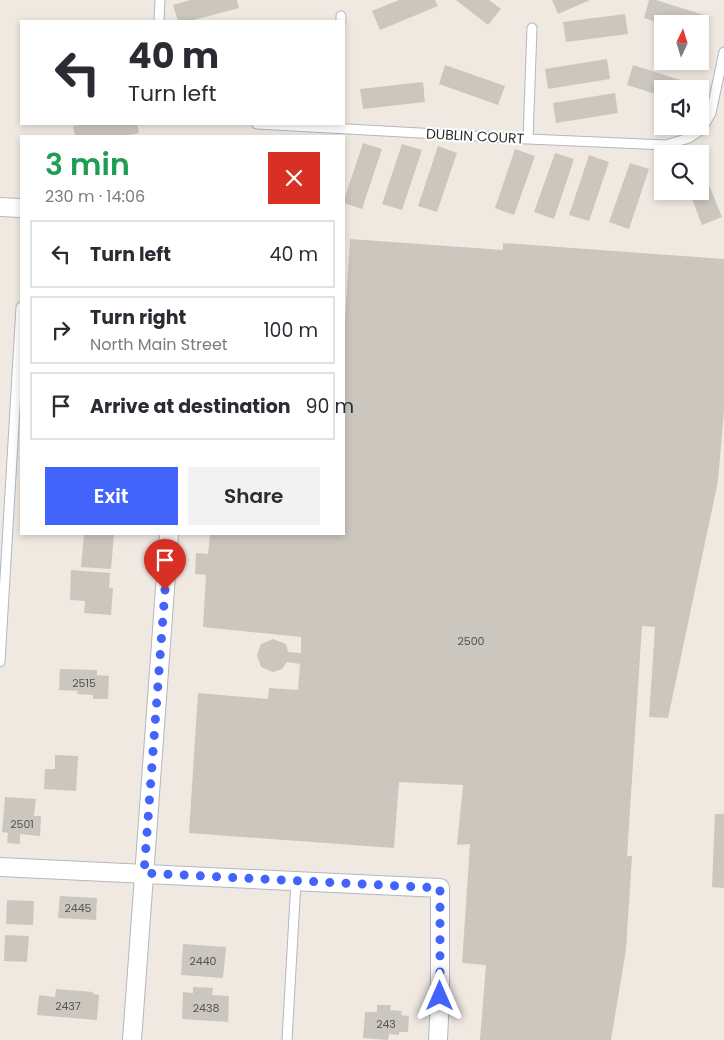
<!DOCTYPE html>
<html lang="en">
<head>
<meta charset="utf-8">
<style>
  :root { --surface:#fff; --page:#f2f2f3; --text:#2b2b33; --muted:#7c7c81; --line:#e1e1e2; --accent:#4264fb }
  body { margin:0; font-family:Poppins,sans-serif; background:var(--page); color:var(--text); height:100vh; display:flex; flex-direction:column; font-size:19px; white-space:nowrap }
  * { box-sizing:border-box; margin:0 }
  p { font-size:16px; color:var(--muted) }
  .icon { flex:none; width:28px; height:28px; fill:none; stroke:currentColor; stroke-width:2; stroke-linecap:round; stroke-linejoin:round }
  .map { position:relative; flex:1; overflow:hidden }
  .drawer { position:absolute; left:20px; top:135px; width:325px; height:400px; display:flex; flex-direction:column; background:var(--surface); border-radius:0px; box-shadow:0 2px 8px #0003 }
  .drawer>* { flex:none }
  .top-card { position:absolute; left:20px; top:20px; width:325px; height:105px; border-radius:0px; box-shadow:0 2px 8px #0003; background:#fff; color:var(--text); overflow:hidden }
  .needle { width:32px; rotate:4deg }
  .fabs { position:absolute; left:654px; top:15px; display:grid; gap:10px }
  .fabs a { display:grid; place-items:center; width:55px; height:55px; border-radius:0px; background:var(--surface); box-shadow:0 2px 8px #0003; font-size:25px }
  .pin { position:absolute; display:grid; place-items:center; width:42px; height:42px; color:#fff; margin:-51px -21px; border-radius:50% 50% 50% 0; rotate:-45deg; box-shadow:0 0 5px #0007 }
  .pin .icon { rotate:45deg }
  .me { position:absolute; width:55px; margin:-28px; rotate:0deg; stroke-linejoin:round; filter:drop-shadow(0 0 4px #0008) }
  .turn { display:flex; align-items:center; gap:18px; height:105px; padding:0 25px; font-size:22px }
  .turn .icon { width:65px; height:65px; stroke-width:2.5 }
  .turn b { display:block; font-size:35px; line-height:42px }
  .round { display:grid; place-items:center; flex:none; width:52px; height:52px; border-radius:0px; background:var(--page) }
  .summary { display:flex; align-items:center; justify-content:space-between; height:85px; padding:0 25px }
  h1 { font-size:30px; font-weight:600; line-height:38px; color:#1e9e55 }
  .primary-button { display:flex; gap:10px; margin-top:auto; padding:10px 25px }
  .primary-button a { flex:1; height:58px; border-radius:0px; background:var(--accent); color:#fff; font-size:20px; font-weight:600; line-height:58px; text-align:center }
  .primary-button a+a { background:var(--page); color:var(--text) }
  ul { padding:0; list-style:none }
  li { display:flex; align-items:center; gap:15px; height:68px; margin:0 10px 8px; padding:0 15px; border:2px solid var(--line); border-radius:0px }
  li div { flex:1 }
  li b { display:block; font-size:19px }
  li em { font-style:normal }
  .map>svg:first-child { display:block }
</style>
</head>
<body>
<div class="map">
<svg width="724" height="1040" viewBox="0 0 724 1040">
  <rect width="100%" height="100%" fill="#efe9e1"/>
  <!-- building -->
  <path fill="#cbc7bf" d="M 190,0 L 237,0 L 239,8 L 190,21 L 178,21 L 173,5 Z
    M 399,0 L 435,0 L 438,6 L 380,30 L 372,11 Z
    M 456,0 L 489,0 L 501,9 L 488,25 Z
    M 552,0 L 590,0 L 558,14 Z
    M 649,0 L 656,0 L 710,17 L 704,37 L 700,35 L 700,24 L 663,24 L 644,18 Z
    M 625,14 L 628,34 L 566,42 L 563,22 Z
    M 607,59 L 610,79 L 548,89 L 545,69 Z
    M 445,65 L 505,86 L 498,105 L 439,84 Z
    M 633,65 L 693,84 L 692,89 L 662,89 L 662,96 L 627,85 Z
    M 423,82 L 425,102 L 363,109 L 360,89 Z
    M 615,93 L 618,113 L 556,123 L 553,103 Z
    M 85,124 L 137,124 L 139,133 L 124,136 L 75,136 L 73,126 Z
    M 363,143 L 382,149 L 362,209 L 344,203 L 344,200 Z
    M 402,144 L 422,150 L 402,210 L 382,204 Z
    M 438,146 L 457,153 L 437,212 L 418,206 Z
    M 515,149 L 535,156 L 514,215 L 495,208 Z
    M 555,153 L 574,159 L 554,219 L 534,212 Z
    M 589,155 L 609,162 L 589,221 L 569,215 Z
    M 630,163 L 649,169 L 629,229 L 609,222 Z
    M 700,163 L 722,217 L 702,225 L 689,191 L 700,191 Z
    M 350,239 L 503,250 L 503,243 L 724,259 L 724,410 L 718,481 L 668,718 L 649,717 L 655,627 L 642,626 L 627,856 L 632,856 L 626,950 L 611,1040 L 480,1040 L 486,965 L 462,963 L 470,844 L 457,845 L 463,785 L 399,782 L 394,848 L 189,833 L 198,693 L 268,699 L 269,688 L 298,690 L 300,664 L 287,662 L 282,669 L 273,672 L 261,667 L 257,655 L 261,644 L 273,639 L 286,644 L 288,652 L 301,653 L 301,637 L 203,627 L 206,575 L 195,574 L 196,553 L 208,554 L 210,534 L 344,534 L 344,335 Z
    M 84,534 L 114,534 L 111,569 L 81,567 Z
    M 71,570 L 110,573 L 109,588 L 113,588 L 111,615 L 84,613 L 85,601 L 70,600 Z
    M 60,669 L 97,670 L 97,675 L 109,676 L 108,699 L 93,699 L 93,695 L 77,694 L 78,691 L 59,690 Z
    M 55,755 L 78,756 L 76,791 L 44,789 L 45,769 L 55,769 Z
    M 5,797 L 36,799 L 34,816 L 41,816 L 40,836 L 20,834 L 20,844 L 7,843 L 8,833 L 2,832 Z
    M 715,814 L 724,814 L 724,888 L 712,887 Z
    M 60,896 L 97,898 L 96,920 L 58,918 Z
    M 7,900 L 34,901 L 33,925 L 6,924 Z
    M 5,935 L 29,936 L 27,962 L 4,961 Z
    M 183,944 L 226,947 L 223,978 L 181,975 Z
    M 193,987 L 213,988 L 212,995 L 229,996 L 228,1022 L 182,1019 L 183,992 L 193,993 Z
    M 56,989 L 93,992 L 93,994 L 99,995 L 97,1020 L 37,1015 L 39,995 L 55,997 Z
    M 377,1005 L 391,1005 L 390,1010 L 402,1011 L 401,1015 L 409,1016 L 408,1032 L 399,1032 L 399,1035 L 389,1034 L 388,1040 L 363,1038 L 365,1012 L 377,1012 Z"/>
  <g fill="none" stroke-linecap="round" stroke-linejoin="round">
    <!-- lane casing -->
    <g stroke="#b4b7c1" stroke-width="11">
      <path id="lane" d="M 159,21 L 160,0
        M 341,21 L 341,16
        M 257,124 L 528,139 L 666,145 L 689,138 L 702,129 L 711,113 L 724,52
        M 528,139 L 532,28
        M 0,662 L 21,307
        M 287,1040 L 296,881"/>
    </g>
    <!-- street casing -->
    <g stroke="#b4b7c1" stroke-width="20">
      <path id="street" d="M 0,207 L 21,208
        M 0,867 L 440,888 L 440,996 L 438,1040
        M 132,1040 L 169,534"/>
    </g>
    <!-- lane -->
    <use href="#lane" stroke="#fff" stroke-width="9"/>
    <!-- street -->
    <use href="#street" stroke="#fff" stroke-width="18"/>
  </g>
  <g fill="none" stroke-linecap="round" stroke-linejoin="round">
    <!-- route -->
    <path stroke="#4264fb" stroke-width="9" stroke-dasharray="0 16.2" d="M 165,590 L 144,873 L 440,888 L 440,996"/>
  </g>
  <g text-anchor="middle" stroke-width="4" stroke-linejoin="round" paint-order="stroke">
    <!-- number labels -->
    <g font-size="11" fill="#555452">
      <text x="471" y="645">2500</text>
      <text x="84" y="687">2515</text>
      <text x="22" y="828">2501</text>
      <text x="78" y="912">2445</text>
      <text x="203" y="965">2440</text>
      <text x="68" y="1010">2437</text>
      <text x="206" y="1012">2438</text>
      <text x="386" y="1028">243</text>
    </g>
    <!-- street labels -->
    <g font-size="14" fill="#2e2e2e" stroke="#fff">
      <text transform="translate(475 136) rotate(3)" y="5">DUBLIN COURT</text>
    </g>
  </g>
</svg>
<div class="fabs">
<a><svg class="needle" viewBox="-14 -14 28 28"><path d="M0-13l5 13h-10z" fill="#e53935"/><path d="M0 13l5-13h-10z" fill="#7c7c81"/></svg></a>
<a><svg class="icon" aria-label="sound" viewBox="0 0 24 24"><path d="M4 9h4l5-4v14l-5-4H4zM17 9q2 3 0 6"/></svg></a>
<a><svg class="icon" aria-label="search" viewBox="0 0 24 24"><circle cx="10" cy="10" r="6"/><path d="M15 15l6 6"/></svg></a>
</div>
<div class="pin" style="left:165px;top:590px;background:#d93025"><svg class="icon" aria-label="arrive" viewBox="0 0 24 24"><path d="M6 21V4h12l-3 4 3 4H6"/></svg></div>
<svg class="me" style="left:440px;top:996px" viewBox="-20 -20 40 40"><path d="M0-17L14 15 0 8-14 15z" fill="#4264fb" stroke="#fff" stroke-width="4"/></svg>
<div class="top-card">
<div class="turn"><svg class="icon" aria-label="left" viewBox="0 0 24 24"><path d="M17 20v-9H6M10 6l-5 5 5 5"/></svg><div><b>40 m</b>Turn left</div></div>
</div>
<section class="drawer">
<div class="summary"><div><h1>3 min</h1><p>230 m · 14:06</p></div><a class="round" style="background:#d93025;color:#fff"><svg class="icon" aria-label="close" viewBox="0 0 24 24"><path d="M6 6l12 12M18 6L6 18"/></svg></a></div>
<ul>
<li><svg class="icon" aria-label="left" viewBox="0 0 24 24"><path d="M17 20v-9H6M10 6l-5 5 5 5"/></svg><div><b>Turn left</b></div><em>40 m</em></li>
<li><svg class="icon" aria-label="right" viewBox="0 0 24 24"><path d="M7 20v-9h11M14 6l5 5-5 5"/></svg><div><b>Turn right</b><p>North Main Street</p></div><em>100 m</em></li>
<li><svg class="icon" aria-label="arrive" viewBox="0 0 24 24"><path d="M6 21V4h12l-3 4 3 4H6"/></svg><div><b>Arrive at destination</b></div><em>90 m</em></li>
</ul>
<div class="primary-button"><a>Exit</a><a>Share</a></div>
</section>
</div>
</body>
</html>
